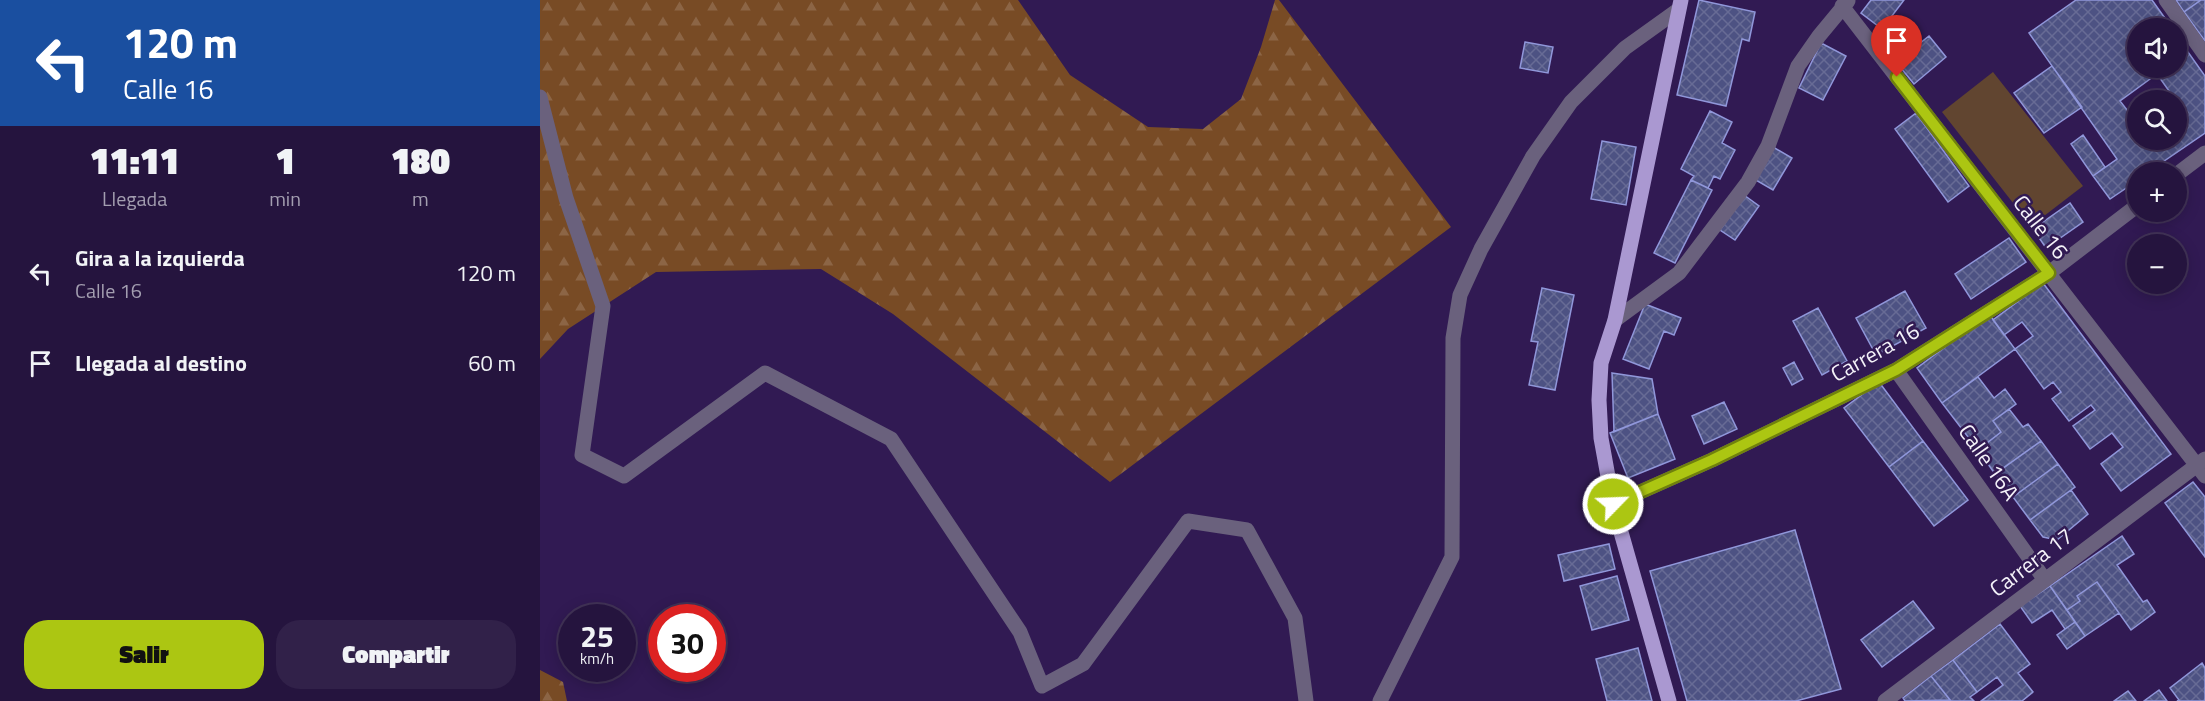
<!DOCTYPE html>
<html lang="es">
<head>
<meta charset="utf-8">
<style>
  :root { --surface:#25143e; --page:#312149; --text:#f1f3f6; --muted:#a39eb0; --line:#423358; --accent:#acc612 }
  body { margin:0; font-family:"Titillium Web",sans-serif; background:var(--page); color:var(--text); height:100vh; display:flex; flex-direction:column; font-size:22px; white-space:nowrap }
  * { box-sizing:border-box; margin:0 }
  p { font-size:20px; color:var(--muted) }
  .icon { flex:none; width:33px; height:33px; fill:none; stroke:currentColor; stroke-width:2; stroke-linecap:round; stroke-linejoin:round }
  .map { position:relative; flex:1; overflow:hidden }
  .panel { display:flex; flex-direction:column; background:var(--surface); width:540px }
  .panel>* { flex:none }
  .hud { background:#1a4fa0; color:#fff; overflow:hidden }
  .buttons { position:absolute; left:1587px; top:18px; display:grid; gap:12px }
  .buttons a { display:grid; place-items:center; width:60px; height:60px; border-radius:50%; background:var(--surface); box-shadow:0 3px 15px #0003,0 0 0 2px var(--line); font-size:30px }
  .speed { position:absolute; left:18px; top:604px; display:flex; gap:12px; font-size:30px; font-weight:700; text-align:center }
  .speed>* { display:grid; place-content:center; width:78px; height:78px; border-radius:50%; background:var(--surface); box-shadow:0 3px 15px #0003,0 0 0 2px var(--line); line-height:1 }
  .speed small { font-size:15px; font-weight:400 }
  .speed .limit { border:9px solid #d22; background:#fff; color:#111 }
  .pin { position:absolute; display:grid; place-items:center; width:51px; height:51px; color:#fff; margin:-62px -26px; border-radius:50% 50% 50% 0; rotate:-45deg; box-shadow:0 0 6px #0007 }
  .pin .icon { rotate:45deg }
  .me { position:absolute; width:66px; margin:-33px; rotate:66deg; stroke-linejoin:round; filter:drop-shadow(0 0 4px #0008) }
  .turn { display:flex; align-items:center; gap:21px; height:126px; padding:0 24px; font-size:27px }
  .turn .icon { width:78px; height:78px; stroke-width:2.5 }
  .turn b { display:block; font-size:42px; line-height:51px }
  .eta { display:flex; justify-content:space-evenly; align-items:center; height:102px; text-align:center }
  .eta b { font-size:36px; font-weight:800; line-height:42px }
  .action { display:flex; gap:12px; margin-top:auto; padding:12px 24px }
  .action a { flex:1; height:69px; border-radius:24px; background:var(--accent); color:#111; font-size:24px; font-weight:800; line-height:69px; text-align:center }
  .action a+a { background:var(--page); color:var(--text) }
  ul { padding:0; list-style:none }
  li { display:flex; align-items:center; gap:18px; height:90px; padding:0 24px }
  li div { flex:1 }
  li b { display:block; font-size:22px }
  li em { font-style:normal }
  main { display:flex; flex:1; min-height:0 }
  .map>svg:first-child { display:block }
</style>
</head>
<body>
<main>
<section class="panel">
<div class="hud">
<div class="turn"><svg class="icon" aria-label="left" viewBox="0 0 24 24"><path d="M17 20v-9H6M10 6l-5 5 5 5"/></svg><div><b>120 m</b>Calle 16</div></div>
</div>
<div class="eta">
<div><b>11:11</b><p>Llegada</p></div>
<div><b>1</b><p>min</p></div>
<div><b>180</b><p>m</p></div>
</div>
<ul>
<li><svg class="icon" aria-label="left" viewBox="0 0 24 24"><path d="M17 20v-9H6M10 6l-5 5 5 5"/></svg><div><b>Gira a la izquierda</b><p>Calle 16</p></div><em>120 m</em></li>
<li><svg class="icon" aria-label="arrive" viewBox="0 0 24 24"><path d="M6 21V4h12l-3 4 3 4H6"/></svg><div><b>Llegada al destino</b></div><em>60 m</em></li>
</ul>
<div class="action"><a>Salir</a><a>Compartir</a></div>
</section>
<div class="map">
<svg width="1665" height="701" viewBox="0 0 1665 701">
  <defs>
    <pattern id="forest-firs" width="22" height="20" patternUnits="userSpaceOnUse" patternTransform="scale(1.5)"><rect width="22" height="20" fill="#784b25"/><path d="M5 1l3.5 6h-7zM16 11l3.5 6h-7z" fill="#8c6545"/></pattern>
    <pattern id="building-cross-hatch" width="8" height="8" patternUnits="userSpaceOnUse" patternTransform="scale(1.5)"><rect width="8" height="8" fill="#4d5283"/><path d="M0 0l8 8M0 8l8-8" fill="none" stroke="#676b95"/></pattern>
  </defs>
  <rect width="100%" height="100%" fill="#311a53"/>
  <!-- forest -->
  <path fill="url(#forest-firs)" d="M 0,0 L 478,0 L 530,75 L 608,127 L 663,129 L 701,99 L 721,47 L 735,0 L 739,0 L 911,227 L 570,482 L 353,314 L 281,269 L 116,272 L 28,329 L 0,359 Z
    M 0,670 L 23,682 L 27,701 L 0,701 Z"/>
  <!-- pitch -->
  <path fill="#614530" d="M 1453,72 L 1543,186 L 1491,226 L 1402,112 Z"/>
  <!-- building -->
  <path fill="url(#building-cross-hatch)" stroke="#9097da" stroke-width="1.5" fill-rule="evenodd" d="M 1159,0 L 1215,12 L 1209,41 L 1202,39 L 1186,106 L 1137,95 Z
    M 1331,0 L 1364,0 L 1342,29 L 1321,13 Z
    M 1536,0 L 1612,0 L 1632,28 L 1598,28 L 1598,68 L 1636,68 L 1636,35 L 1665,76 L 1665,133 L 1608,172 L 1598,172 L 1598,180 L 1570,199 L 1553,176 L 1577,159 L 1489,33 ZM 1617,74 L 1639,105 L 1636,107 L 1636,140 L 1598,140 L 1598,124 L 1580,101 Z
    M 1636,0 L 1661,0 L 1644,12 Z
    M 1661,0 L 1665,0 L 1665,41 L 1644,12 Z
    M 1389,36 L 1406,57 L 1374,84 L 1356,62 Z
    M 985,42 L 1013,47 L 1008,73 L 980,68 Z
    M 1281,43 L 1306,56 L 1283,100 L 1259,88 Z
    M 1512,66 L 1542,107 L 1504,133 L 1474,93 Z
    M 1170,111 L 1192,122 L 1182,143 L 1195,150 L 1180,179 L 1174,176 L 1168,188 L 1151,180 L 1154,176 L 1141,169 Z
    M 1376,113 L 1429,186 L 1408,202 L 1355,129 Z
    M 1543,135 L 1565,167 L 1553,176 L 1531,144 Z
    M 1062,141 L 1096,147 L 1086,205 L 1051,199 Z
    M 1233,147 L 1252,158 L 1233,190 L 1214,179 Z
    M 1151,180 L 1172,190 L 1135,263 L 1114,253 Z
    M 1204,195 L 1219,206 L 1195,240 L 1180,230 Z
    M 1530,203 L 1543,222 L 1506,248 L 1493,229 Z
    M 1469,238 L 1486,262 L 1431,299 L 1415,274 Z
    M 1503,283 L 1631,454 L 1581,491 L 1561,464 L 1583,447 L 1572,433 L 1550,449 L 1533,426 L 1555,410 L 1551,405 L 1529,421 L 1512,399 L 1521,392 L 1513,382 L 1504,389 L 1475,349 L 1493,336 L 1482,322 L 1464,335 L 1453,320 Z
    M 1002,288 L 1034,295 L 1015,390 L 989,385 L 998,342 L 991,341 Z
    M 1365,291 L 1386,328 L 1336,355 L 1316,318 Z
    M 1105,304 L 1141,318 L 1134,335 L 1124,331 L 1109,369 L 1083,359 Z
    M 1278,308 L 1307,361 L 1282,375 L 1253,321 Z
    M 1449,314 L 1475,349 L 1402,403 L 1377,368 Z
    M 1254,362 L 1263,379 L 1252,385 L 1243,368 Z
    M 1072,373 L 1112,379 L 1118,414 L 1074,432 Z
    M 1438,377 L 1454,398 L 1465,389 L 1476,404 L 1453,421 L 1461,432 L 1438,450 L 1402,403 Z
    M 1339,382 L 1383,441 L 1349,467 L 1304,408 Z
    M 1184,402 L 1197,429 L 1164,444 L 1152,416 Z
    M 1469,409 L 1483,427 L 1488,424 L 1501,441 L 1455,474 L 1438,450 L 1461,432 L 1453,421 Z
    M 1118,414 L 1135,459 L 1088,478 L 1070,433 Z
    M 1383,441 L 1428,500 L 1394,526 L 1349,467 Z
    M 1501,441 L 1518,464 L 1473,497 L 1455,474 Z
    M 1518,464 L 1535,487 L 1490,520 L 1473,497 Z
    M 1653,482 L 1665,497 L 1665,557 L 1625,503 Z
    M 1531,490 L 1548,514 L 1517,540 L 1503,537 L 1490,520 Z
    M 1255,530 L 1301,689 L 1256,701 L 1147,701 L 1110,571 Z
    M 1582,536 L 1594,554 L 1577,565 L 1603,602 L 1607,600 L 1615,612 L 1591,630 L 1557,582 L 1537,596 L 1540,601 L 1527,610 L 1510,586 Z
    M 1069,544 L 1075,569 L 1024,581 L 1018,555 Z
    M 1077,576 L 1089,620 L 1052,630 L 1040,586 Z
    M 1557,582 L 1579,613 L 1545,636 L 1527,610 L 1540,601 L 1537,596 Z
    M 1510,586 L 1535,622 L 1525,629 L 1512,610 L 1492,623 L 1480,606 Z
    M 1373,601 L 1394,628 L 1342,667 L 1321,640 Z
    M 1535,622 L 1545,636 L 1527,649 L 1517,635 Z
    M 1460,624 L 1490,664 L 1478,673 L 1493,692 L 1482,701 L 1441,701 L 1463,685 L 1457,677 L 1437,692 L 1413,660 Z
    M 1098,648 L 1112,701 L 1067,701 L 1056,659 Z
    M 1413,660 L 1437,692 L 1430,697 L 1434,701 L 1411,701 L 1391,676 Z
    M 1662,663 L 1665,668 L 1665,701 L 1637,701 L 1639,700 L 1630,688 Z
    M 1391,676 L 1410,700 L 1365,701 L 1363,698 Z
    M 1619,690 L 1627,701 L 1604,701 Z
    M 1588,691 L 1596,701 L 1574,701 Z"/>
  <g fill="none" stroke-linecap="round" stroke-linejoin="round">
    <!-- minor -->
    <path stroke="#6a617d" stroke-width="15" d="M 1626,0 L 1665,55
      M 1302,6 L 1665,476
      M 0,97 L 26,198 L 63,306 L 42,455 L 84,476 L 225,373 L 351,439 L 480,632 L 502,686 L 543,664 L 648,521 L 707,530 L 755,618 L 766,701
      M 1636,175 L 1665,153
      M 1075,320 L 1139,273 L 1208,182 L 1228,146 L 1258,66 L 1279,36 L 1308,1
      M 1356,370 L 1505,580
      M 1073,504 L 1172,460 L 1356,370 L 1509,273 L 1598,205
      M 840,701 L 912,557 L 913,338 L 920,295 L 941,249 L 993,156 L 1031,102 L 1085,48 L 1138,10
      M 1345,701 L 1665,459"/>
    <!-- major -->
    <path stroke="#aa98d1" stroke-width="15" d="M 1129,701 L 1073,504 L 1061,438 L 1059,400 L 1061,363 L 1075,320 L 1141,0"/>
  </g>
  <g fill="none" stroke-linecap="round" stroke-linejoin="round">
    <!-- route casing -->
    <g stroke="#70810c" stroke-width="15">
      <path id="route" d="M 1073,504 L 1172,460 L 1356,370 L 1509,273 L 1357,77"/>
    </g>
    <!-- route -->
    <use href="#route" stroke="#acc612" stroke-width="10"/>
  </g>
  <g text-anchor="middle" stroke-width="5" stroke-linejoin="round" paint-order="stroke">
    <!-- street labels -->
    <g font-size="22" fill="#f4f2f9" stroke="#311a53">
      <text transform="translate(1501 227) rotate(52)" y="8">Calle 16</text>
      <text transform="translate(1335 352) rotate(-29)" y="8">Carrera 16</text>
      <text transform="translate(1449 462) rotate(55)" y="8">Calle 16A</text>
      <text transform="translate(1491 562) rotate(-37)" y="8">Carrera 17</text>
    </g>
  </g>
</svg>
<div class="buttons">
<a><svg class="icon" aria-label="sound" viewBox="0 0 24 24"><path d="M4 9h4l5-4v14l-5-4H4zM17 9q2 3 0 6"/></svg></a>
<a><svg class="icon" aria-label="search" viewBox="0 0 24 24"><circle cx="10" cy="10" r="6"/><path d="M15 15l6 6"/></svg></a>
<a>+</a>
<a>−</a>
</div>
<div class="speed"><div>25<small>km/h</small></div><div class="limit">30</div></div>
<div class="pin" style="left:1357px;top:77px;background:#d93025"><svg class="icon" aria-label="arrive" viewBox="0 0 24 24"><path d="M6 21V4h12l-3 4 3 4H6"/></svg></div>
<svg class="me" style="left:1073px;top:504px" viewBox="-20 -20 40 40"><circle r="17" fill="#acc612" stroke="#fff" stroke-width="3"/><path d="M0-11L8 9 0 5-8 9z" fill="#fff"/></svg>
</div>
</main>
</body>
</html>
